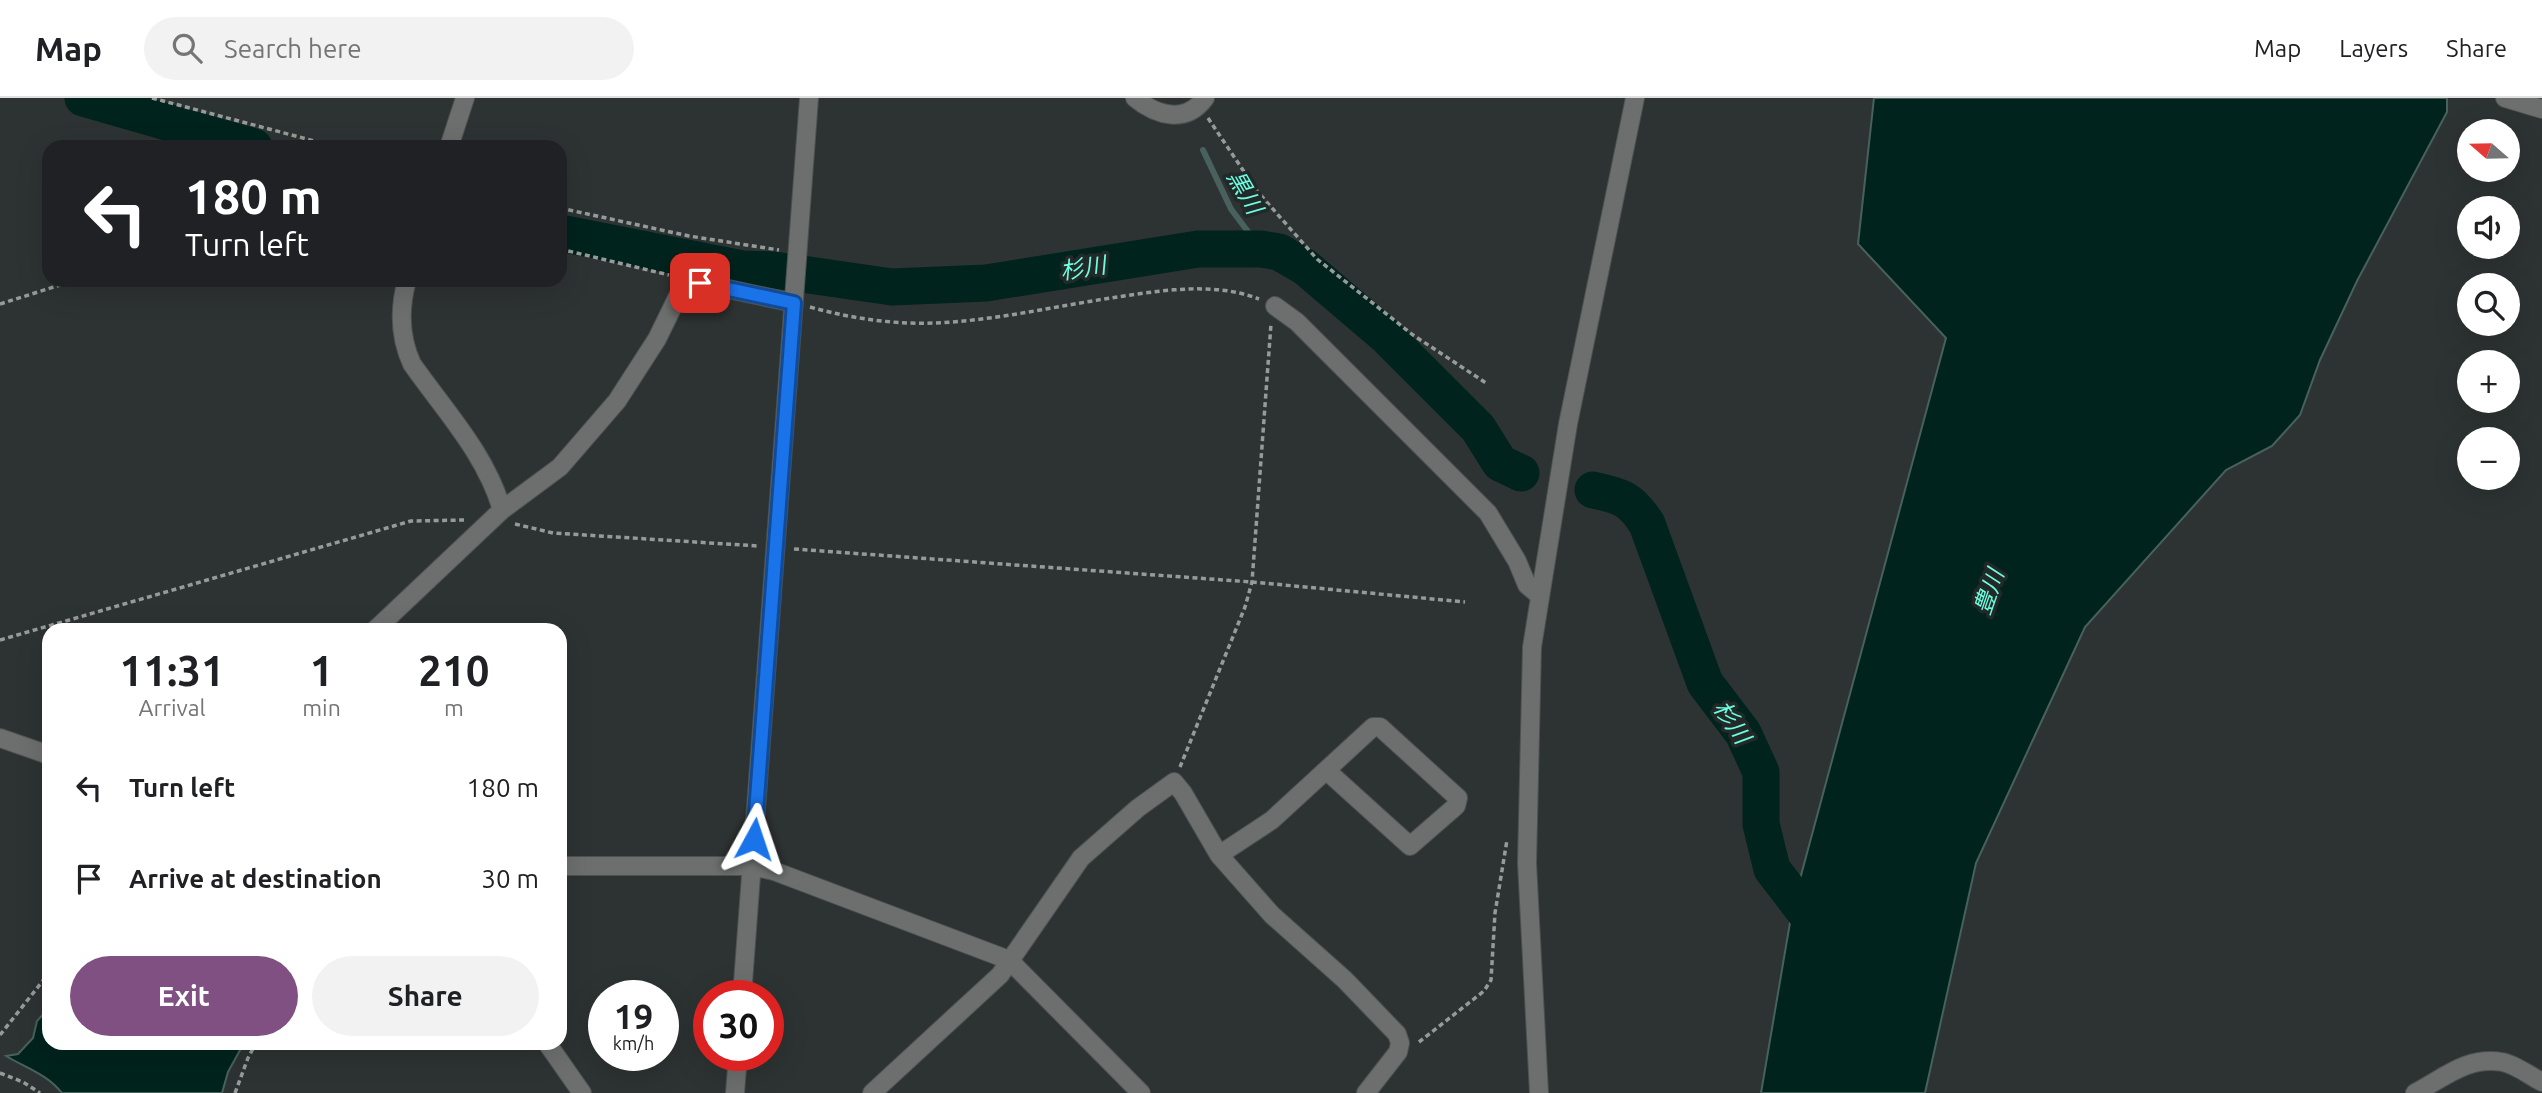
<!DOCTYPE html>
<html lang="en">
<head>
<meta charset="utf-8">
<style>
  :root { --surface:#fff; --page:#f2f2f2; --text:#202124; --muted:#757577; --line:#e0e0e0; --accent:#7f5081 }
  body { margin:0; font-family:Ubuntu,"Noto Sans JP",sans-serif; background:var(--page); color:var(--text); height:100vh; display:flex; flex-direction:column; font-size:26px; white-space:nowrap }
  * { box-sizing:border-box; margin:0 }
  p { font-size:23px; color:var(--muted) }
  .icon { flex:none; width:38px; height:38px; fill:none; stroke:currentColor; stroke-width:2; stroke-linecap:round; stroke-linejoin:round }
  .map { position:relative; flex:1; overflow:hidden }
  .sheet { position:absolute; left:42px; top:525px; width:525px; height:427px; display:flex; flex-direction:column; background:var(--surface); border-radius:21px; box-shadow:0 7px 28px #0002 }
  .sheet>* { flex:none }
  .banner { position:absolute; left:42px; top:42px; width:525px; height:147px; border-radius:21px; box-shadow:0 7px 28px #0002; background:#202124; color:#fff; overflow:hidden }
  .needle { width:46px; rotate:290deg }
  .controls { position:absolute; left:2457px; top:21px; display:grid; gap:14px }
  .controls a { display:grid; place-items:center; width:63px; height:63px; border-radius:50%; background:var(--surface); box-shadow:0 7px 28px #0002; font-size:35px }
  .speed { position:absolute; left:588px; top:882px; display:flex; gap:14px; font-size:35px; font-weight:700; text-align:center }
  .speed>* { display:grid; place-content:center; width:91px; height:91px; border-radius:50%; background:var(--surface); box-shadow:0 7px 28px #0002; line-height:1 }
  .speed small { font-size:18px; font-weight:400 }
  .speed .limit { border:10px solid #d22; background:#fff; color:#111 }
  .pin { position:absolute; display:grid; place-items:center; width:60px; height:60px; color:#fff; margin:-30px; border-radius:14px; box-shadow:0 4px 10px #0006 }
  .me { position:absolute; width:77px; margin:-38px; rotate:5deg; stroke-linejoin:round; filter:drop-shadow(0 0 5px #0008) }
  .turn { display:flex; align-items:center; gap:24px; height:147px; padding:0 28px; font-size:32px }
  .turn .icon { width:91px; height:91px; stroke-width:2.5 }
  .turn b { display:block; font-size:49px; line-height:60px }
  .eta { display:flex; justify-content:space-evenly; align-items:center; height:119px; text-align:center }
  .eta b { font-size:42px; font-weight:700; line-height:49px }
  .cta { display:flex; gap:14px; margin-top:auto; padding:14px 28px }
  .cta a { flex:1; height:80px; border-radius:42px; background:var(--accent); color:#fff; font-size:28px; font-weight:700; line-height:80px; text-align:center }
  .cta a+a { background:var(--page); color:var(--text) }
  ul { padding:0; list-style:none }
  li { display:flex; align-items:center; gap:21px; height:91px; padding:0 28px }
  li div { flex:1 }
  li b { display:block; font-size:26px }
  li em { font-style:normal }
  header { display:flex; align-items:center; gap:42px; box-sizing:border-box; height:98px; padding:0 35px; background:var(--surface); border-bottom:2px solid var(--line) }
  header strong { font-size:33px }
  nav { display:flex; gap:38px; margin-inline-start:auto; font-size:24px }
  .search { width:490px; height:63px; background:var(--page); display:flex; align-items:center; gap:18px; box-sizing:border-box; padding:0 24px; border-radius:38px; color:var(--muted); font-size:26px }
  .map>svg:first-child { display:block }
</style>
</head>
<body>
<header>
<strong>Map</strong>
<div class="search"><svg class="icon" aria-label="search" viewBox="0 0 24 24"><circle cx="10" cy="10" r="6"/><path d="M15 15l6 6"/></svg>Search here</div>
<nav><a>Map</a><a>Layers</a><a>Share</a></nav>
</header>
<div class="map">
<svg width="2542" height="995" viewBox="0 0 2542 995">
  <rect width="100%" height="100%" fill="#2d3332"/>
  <!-- water -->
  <path fill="#01231d" stroke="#48615c" stroke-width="2" d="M 1874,0 L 2447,0 L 2447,14 L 2357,183 L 2320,262 L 2300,317 L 2272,348 L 2226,372 L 2085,529 L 1976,765 L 1925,995 L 1761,995 L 1793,807 L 1946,240 L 1858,146 Z
    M 49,910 L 49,945 L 244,945 L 228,974 L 222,995 L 62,995 C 47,976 26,970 6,958 L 18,956 L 33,940 L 37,923 Z"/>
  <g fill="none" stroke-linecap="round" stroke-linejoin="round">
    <!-- stream -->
    <path stroke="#48615c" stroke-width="6" d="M 1203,52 L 1231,111 L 1261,151"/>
    <!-- river -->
    <path stroke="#01231d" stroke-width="37" d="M 83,0 L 254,49
      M 560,135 L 742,171 L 774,172 L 892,189 L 986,185 L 1198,151 L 1261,151 L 1279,154 L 1305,169 L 1386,238 L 1478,330 L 1500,365 L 1521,375
      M 1593,392 C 1622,398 1631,401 1647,426 L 1705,585 L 1743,635 L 1761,674 L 1761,726 L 1772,771 L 1815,827 L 1829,837"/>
    <!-- minor casing -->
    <g stroke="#4c5250" stroke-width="20">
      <path id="minor" d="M 1135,0 C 1157,18 1186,26 1205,0
        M 2505,0 L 2542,11
        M 449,49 L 465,0
        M 407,182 C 399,211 399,238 412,266 C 445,313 486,356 502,412
        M 1275,208 L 1297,224 L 1488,415 L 1517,463 L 1527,487 L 1540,498
        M 375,532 L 502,412 L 560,369 L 617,303 L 657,241 L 678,198 L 687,186 L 700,185 L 794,205
        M 0,640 L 49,657
        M 1219,757 L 1272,722 L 1373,629 L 1380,629 L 1458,700 L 1456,708 L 1410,748 L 1327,673
        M 560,768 L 752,768 L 774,773 L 1009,862 L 1141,995
        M 742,898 L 809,0
        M 547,945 L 582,995
        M 735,995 L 738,957
        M 872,995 L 1000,877 L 1081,760 L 1138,710 L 1174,684 L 1183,695 L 1219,757 L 1272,817 L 1345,882 L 1397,936 L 1400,945 L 1398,954 L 1366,995
        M 1539,995 L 1527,765 L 1532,549 L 1568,326 L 1635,0
        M 2415,995 C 2444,980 2467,958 2502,964 C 2515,966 2530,978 2542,984"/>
    </g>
    <!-- path -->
    <path stroke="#969b99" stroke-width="3.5" stroke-dasharray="5 3.5" stroke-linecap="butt" d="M 152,0 L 337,49
      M 1208,20 L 1257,93 L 1317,161 L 1413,237 L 1486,285
      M 560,110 L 689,138 L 779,152
      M 560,151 L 669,177
      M 0,206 L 76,182
      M 810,209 C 857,222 903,228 952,224 C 1005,220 1058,208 1111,200 C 1158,193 1213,183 1259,201
      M 515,426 L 553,435 L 758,448
      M 794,451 L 1252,484 L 1465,504
      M 0,542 L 411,423 L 464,422
      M 1180,669 L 1245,509 L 1252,484 L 1271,226
      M 0,937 L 49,875
      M 1419,944 L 1484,893 L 1491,882 L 1495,815 L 1507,742
      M 0,975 L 23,984 L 40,995
      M 235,995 L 248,960 L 256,945"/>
    <!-- minor -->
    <use href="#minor" stroke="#6c6f6e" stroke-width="18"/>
  </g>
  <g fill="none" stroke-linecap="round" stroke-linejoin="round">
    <!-- route casing -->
    <g stroke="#114b97" stroke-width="18">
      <path id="route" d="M 700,185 L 794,205 L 754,741"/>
    </g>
    <!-- route -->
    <use href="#route" stroke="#1a73e8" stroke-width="12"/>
  </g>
  <g text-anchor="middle" stroke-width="7" stroke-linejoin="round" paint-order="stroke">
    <!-- water labels -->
    <g font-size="23" font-style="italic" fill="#6bffe1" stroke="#232928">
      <text transform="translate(1245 94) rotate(60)" y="8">黒川</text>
      <text transform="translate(1083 170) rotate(-9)" y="8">杉川</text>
      <text transform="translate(1989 494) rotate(-71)" y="8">豊川</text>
      <text transform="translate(1732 624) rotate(56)" y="8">杉川</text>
    </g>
  </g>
</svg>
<div class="controls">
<a><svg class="needle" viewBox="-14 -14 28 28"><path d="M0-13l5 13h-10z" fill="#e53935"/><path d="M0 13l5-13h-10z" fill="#757577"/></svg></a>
<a><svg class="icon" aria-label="sound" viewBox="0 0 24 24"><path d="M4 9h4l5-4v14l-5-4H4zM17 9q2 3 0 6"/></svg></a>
<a><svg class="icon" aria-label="search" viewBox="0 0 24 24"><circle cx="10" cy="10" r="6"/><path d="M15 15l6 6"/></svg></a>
<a>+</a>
<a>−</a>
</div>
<div class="speed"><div>19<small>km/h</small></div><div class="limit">30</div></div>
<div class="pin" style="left:700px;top:185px;background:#d93025"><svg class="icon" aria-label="arrive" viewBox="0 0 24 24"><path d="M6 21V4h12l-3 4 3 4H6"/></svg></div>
<svg class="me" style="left:754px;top:741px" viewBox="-20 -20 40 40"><path d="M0-17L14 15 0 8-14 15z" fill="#1a73e8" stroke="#fff" stroke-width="4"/></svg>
<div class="banner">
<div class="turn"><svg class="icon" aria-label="left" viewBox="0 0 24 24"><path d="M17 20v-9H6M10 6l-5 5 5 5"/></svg><div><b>180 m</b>Turn left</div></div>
</div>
<section class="sheet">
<div class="eta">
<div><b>11:31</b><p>Arrival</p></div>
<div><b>1</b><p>min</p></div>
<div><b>210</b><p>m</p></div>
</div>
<ul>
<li><svg class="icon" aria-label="left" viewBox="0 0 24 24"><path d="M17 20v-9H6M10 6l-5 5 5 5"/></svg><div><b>Turn left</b></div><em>180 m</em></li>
<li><svg class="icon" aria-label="arrive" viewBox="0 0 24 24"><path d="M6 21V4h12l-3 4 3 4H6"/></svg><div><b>Arrive at destination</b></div><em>30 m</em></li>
</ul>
<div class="cta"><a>Exit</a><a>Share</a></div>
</section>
</div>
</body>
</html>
